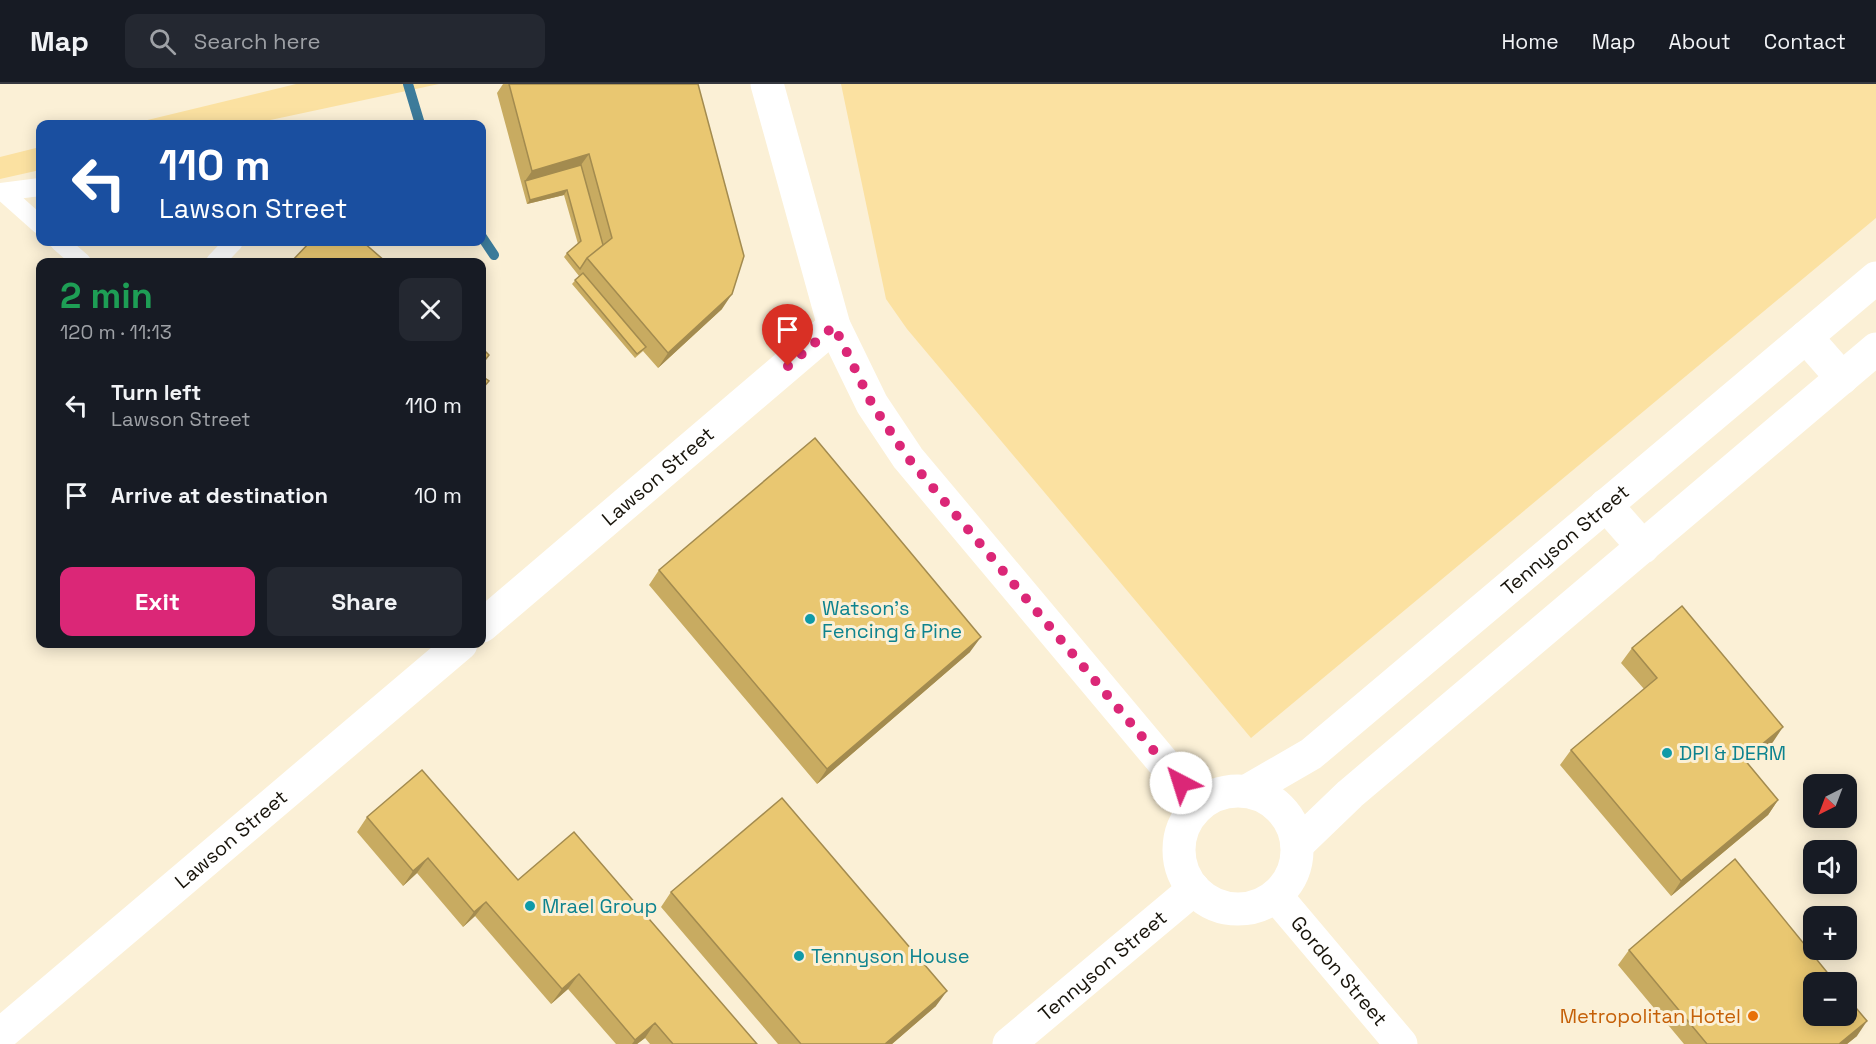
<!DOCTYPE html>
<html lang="en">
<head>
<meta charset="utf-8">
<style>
  :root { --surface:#171b24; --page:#242831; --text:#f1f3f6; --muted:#9ea1a6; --line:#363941; --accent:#db2777 }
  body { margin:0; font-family:"Space Grotesk",sans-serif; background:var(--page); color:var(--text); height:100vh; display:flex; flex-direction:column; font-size:22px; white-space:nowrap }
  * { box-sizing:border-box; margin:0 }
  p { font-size:20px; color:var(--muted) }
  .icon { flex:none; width:33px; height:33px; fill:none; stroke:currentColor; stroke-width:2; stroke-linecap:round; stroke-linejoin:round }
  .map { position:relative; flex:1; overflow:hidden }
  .details { position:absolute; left:36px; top:174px; width:450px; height:390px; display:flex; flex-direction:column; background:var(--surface); border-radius:12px; box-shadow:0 3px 15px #0003 }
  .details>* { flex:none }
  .banner { position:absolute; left:36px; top:36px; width:450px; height:126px; border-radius:12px; box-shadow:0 3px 15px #0003; background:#1a4fa0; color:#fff; overflow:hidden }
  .needle { width:39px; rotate:222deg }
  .fabs { position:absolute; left:1803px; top:690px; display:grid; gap:12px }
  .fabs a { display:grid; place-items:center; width:54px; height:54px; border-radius:12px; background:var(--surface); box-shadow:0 3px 15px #0003; font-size:30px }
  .pin { position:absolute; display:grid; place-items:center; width:51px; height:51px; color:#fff; margin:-62px -26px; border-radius:50% 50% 50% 0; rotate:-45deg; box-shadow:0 0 6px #0007 }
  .pin .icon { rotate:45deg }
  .me { position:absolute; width:66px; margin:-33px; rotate:320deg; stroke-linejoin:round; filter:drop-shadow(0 0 4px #0008) }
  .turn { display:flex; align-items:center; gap:21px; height:126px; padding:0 24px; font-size:27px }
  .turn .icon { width:78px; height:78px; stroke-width:2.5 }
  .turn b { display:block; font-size:42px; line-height:51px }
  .round { display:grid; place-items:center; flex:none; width:63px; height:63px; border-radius:12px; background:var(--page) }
  .overview { display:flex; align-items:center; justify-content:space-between; height:102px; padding:0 24px }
  h1 { font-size:36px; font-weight:600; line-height:45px; color:#1e9e55 }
  .button { display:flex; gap:12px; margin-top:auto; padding:12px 24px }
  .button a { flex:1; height:69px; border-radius:12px; background:var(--accent); color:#fff; font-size:24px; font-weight:600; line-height:69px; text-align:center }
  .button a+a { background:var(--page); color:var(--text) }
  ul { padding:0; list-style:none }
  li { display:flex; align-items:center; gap:18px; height:90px; padding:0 24px }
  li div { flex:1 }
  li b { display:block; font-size:22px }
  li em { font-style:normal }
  header { display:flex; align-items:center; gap:36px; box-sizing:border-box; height:84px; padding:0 30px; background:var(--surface); border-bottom:2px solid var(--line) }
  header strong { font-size:28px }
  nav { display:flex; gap:33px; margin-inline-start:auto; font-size:21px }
  .search { width:420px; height:54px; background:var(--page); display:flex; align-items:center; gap:15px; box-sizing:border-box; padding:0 21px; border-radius:12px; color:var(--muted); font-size:22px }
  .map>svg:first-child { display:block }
</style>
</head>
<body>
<header>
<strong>Map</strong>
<div class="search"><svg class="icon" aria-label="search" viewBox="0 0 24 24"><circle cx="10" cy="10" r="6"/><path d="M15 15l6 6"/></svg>Search here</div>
<nav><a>Home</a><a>Map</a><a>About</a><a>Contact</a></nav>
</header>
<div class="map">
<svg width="1876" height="960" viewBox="0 0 1876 960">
  <rect width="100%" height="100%" fill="#fbf0d6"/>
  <!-- green -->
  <path fill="#fbe1a1" d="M 296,0 L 439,0 L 252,40 L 131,40 Z
    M 841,0 L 1876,0 L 1876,134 L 1251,654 L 907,245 L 886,215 Z
    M 40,63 L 40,86 L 0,95 L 0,73 Z"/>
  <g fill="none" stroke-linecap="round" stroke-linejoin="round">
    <!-- stream -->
    <path stroke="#3c7b9a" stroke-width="10" d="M 408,0 L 420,40
      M 482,153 L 494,171"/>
    <!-- lane -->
    <path stroke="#fff" stroke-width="18" d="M 0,108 L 40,103
      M 3,108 L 40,141
      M 59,158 L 82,178
      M 215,178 L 234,158"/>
    <!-- street -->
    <g stroke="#fff" stroke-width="33">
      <path id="s1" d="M 482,542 L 834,242"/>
      <path id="s2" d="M 0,951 L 461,560"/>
    </g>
    <!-- secondary -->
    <g stroke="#fff" stroke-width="33">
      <path d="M 767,0 L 834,242 L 872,320 L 908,374 L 1199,721"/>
      <path d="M 1806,253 L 1842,294"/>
      <path d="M 1606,421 L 1643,463"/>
      <path id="s3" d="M 1247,707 L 1311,670 L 1876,194"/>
      <circle cx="1238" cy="766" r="59"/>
      <path d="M 1297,761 L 1350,710 L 1876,265"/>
      <path id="s4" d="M 1276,812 L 1401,960"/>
      <path id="s5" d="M 1009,960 L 1194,805"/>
    </g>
  </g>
  <!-- wall -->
  <path fill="#c8ab61" d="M 503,0 L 698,0 L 722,225 L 658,284 L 643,267 L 635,274 L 572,200 L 579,192 L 564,173 L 567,169 L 578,160 L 564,111 L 527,120 L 497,9 Z
    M 659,486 L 970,568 L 817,700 L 649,501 Z
    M 1632,564 L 1773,658 L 1747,679 L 1778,716 L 1768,731 L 1671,812 L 1560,681 L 1571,666 L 1644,605 L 1621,579 Z
    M 367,733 L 518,796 L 757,960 L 650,960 L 645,954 L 637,960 L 616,960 L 568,905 L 551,920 L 475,832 L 463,843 L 417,789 L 403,802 L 357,748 Z
    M 671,808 L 936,922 L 892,960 L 778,960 L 661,823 Z
    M 1629,866 L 1857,952 L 1847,960 L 1684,960 L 1618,881 Z"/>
  <!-- shaded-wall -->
  <path fill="#a38b4f" d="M 589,70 L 578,85 L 525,97 L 532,87 Z
    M 567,106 L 564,111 L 527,120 L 530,116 Z
    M 732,210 L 722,225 L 658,284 L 668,269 Z
    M 981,553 L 970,568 L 817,700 L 827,685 Z
    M 1783,643 L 1773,658 L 1733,690 L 1744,675 Z
    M 1778,716 L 1768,731 L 1671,812 L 1681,797 Z
    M 428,774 L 417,789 L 403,802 L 413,787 Z
    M 486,818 L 475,832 L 463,843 L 474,828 Z
    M 579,890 L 568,905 L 551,920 L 562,905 Z
    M 947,907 L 936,922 L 892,960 L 885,960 Z
    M 1867,937 L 1857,952 L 1847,960 L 1839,960 Z
    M 655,939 L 645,954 L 637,960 L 632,960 L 635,956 Z"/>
  <!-- building -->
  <path fill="#e9c771" stroke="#a38b4f" stroke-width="1.5" d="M 509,0 L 698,0 L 744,172 L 732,210 L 668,269 L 587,174 L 612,154 L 589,70 L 532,87 Z
    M 581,81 L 603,161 L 587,174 L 580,185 L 567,169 L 581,157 L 567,106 L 530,116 L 525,97 Z
    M 310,158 L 363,158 L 386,178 L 291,178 Z
    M 583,189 L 646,263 L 637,270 L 575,196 Z
    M 482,264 L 489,271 L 482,280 Z
    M 482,292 L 489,297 L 482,305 Z
    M 815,354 L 981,553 L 827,685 L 659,486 Z
    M 1682,522 L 1783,643 L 1744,675 L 1778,716 L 1681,797 L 1571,666 L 1657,594 L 1632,564 Z
    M 422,686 L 518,796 L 574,748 L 757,960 L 673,960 L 655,939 L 635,956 L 579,890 L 562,905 L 486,818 L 474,828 L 428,774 L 413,787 L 367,733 Z
    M 782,714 L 947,907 L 885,960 L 801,960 L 671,808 Z
    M 1735,775 L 1835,898 L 1814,898 L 1814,932 L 1846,932 L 1846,912 L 1867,937 L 1839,960 L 1707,960 L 1629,866 Z"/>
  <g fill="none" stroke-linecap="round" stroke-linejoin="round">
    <!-- route -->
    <path stroke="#db2777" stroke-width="10" stroke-dasharray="0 18" d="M 788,282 L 834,242 L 872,320 L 908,374 L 1181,699"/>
  </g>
  <!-- markers -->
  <g fill="#0f9aa8" stroke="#fbf0d6" stroke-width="2">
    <circle cx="810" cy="535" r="6"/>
    <circle cx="1667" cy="669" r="6"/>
    <circle cx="530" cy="822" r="6"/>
    <circle cx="799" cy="872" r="6"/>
  </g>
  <circle fill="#e8710a" stroke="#fbf0d6" stroke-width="2" cx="1753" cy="932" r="6"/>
  <g text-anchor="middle" stroke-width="6" stroke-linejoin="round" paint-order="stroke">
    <!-- street labels -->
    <g font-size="20" fill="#18140b" stroke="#fbf0d6">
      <text dy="7" stroke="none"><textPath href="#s1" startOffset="231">Lawson Street</textPath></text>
      <text dy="7" stroke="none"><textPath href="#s3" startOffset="406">Tennyson Street</textPath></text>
      <text dy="7" stroke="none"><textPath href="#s2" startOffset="303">Lawson Street</textPath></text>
      <text dy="7" stroke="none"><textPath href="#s5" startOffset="122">Tennyson Street</textPath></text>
      <text dy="7" stroke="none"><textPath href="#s4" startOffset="98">Gordon Street</textPath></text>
    </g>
    <!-- culture labels -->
    <g font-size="20" fill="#0d838f" stroke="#fbf0d6" text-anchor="start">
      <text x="822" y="531">Watson's<tspan x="822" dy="23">Fencing &amp; Pine</tspan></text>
      <text x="1679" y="676">DPI &amp; DERM</text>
      <text x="542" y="829">Mrael Group</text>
      <text x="811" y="879">Tennyson House</text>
    </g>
    <!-- food labels -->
    <g font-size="20" fill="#c56008" stroke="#fbf0d6" text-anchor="end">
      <text x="1741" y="939">Metropolitan Hotel</text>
    </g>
  </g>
</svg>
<div class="fabs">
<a><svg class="needle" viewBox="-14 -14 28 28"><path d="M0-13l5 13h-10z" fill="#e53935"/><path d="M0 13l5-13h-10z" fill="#9ea1a6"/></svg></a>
<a><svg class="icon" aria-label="sound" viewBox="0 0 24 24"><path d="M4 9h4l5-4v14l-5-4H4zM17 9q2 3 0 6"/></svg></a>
<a>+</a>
<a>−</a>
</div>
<div class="pin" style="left:788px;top:282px;background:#d93025"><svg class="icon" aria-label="arrive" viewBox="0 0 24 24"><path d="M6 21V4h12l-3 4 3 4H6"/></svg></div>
<svg class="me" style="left:1181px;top:699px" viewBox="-20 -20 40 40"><circle r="19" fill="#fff"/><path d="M0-13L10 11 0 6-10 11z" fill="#db2777"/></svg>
<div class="banner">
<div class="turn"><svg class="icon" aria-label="left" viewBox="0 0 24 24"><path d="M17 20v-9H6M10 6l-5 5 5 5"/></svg><div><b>110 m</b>Lawson Street</div></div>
</div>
<section class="details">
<div class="overview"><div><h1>2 min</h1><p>120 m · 11:13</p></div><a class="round"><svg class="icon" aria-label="close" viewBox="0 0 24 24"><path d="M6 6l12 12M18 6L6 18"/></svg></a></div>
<ul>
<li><svg class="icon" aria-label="left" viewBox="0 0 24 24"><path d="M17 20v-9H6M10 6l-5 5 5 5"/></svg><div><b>Turn left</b><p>Lawson Street</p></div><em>110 m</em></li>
<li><svg class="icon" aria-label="arrive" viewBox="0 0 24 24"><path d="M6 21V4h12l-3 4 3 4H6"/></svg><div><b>Arrive at destination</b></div><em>10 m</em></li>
</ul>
<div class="button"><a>Exit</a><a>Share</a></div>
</section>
</div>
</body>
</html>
